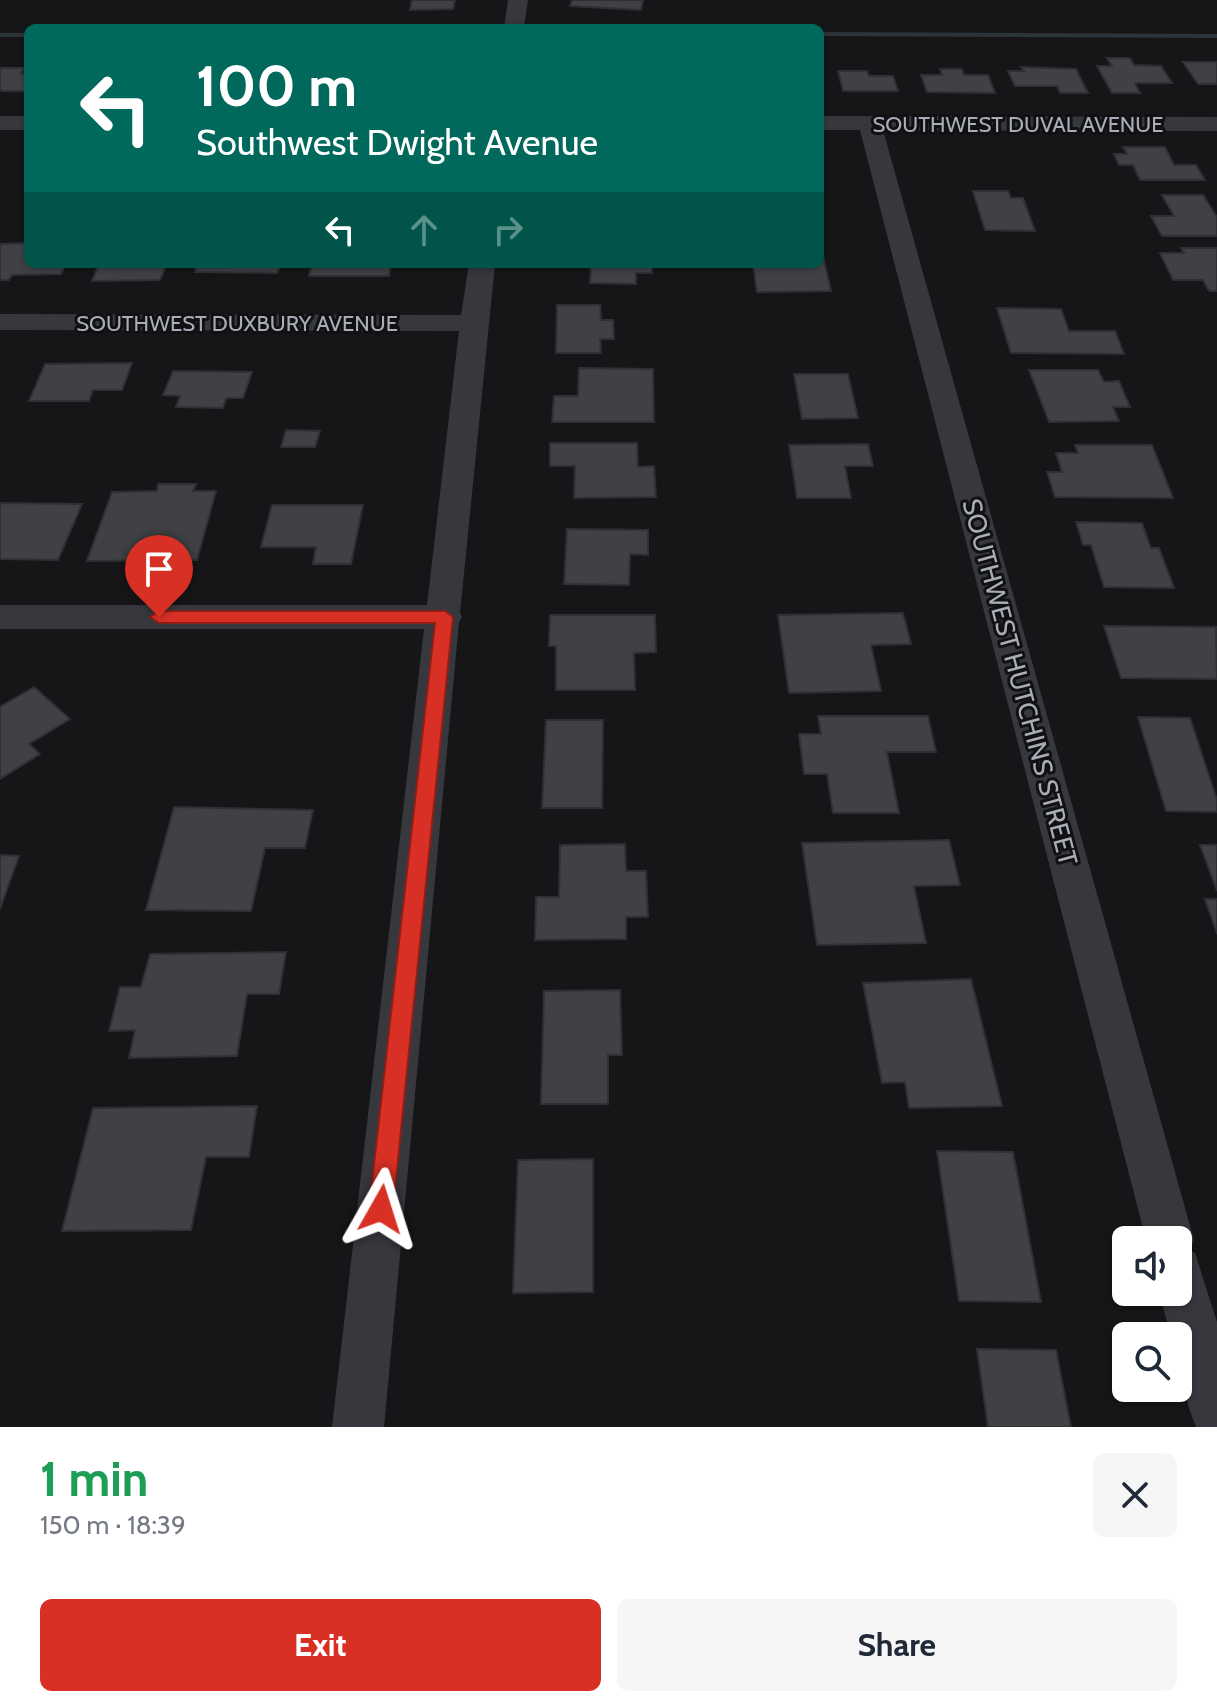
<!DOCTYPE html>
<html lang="en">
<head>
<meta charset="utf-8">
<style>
  :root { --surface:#fff; --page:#f6f6f7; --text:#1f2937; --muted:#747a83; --accent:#d93025 }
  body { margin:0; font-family:Cabin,sans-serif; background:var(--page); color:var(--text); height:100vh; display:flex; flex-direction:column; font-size:30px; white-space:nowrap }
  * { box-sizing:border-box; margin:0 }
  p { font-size:26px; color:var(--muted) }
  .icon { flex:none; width:44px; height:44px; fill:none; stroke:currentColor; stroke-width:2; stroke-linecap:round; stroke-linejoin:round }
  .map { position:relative; height:1427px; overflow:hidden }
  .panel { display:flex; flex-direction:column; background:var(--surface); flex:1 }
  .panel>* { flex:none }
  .guide { position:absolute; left:24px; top:24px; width:800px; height:244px; border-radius:12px; box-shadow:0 2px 6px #0004; background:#00695c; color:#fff; overflow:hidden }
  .buttons { position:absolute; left:1112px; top:1226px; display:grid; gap:16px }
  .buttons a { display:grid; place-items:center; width:80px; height:80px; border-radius:12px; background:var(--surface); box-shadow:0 2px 6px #0004; font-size:40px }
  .pin { position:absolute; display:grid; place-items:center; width:68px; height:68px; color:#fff; margin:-82px -34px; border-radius:50% 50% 50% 0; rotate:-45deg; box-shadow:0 0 8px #0007 }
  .pin .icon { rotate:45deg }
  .me { position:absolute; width:88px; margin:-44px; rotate:6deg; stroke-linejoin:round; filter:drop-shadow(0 0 6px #0008) }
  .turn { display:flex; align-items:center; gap:28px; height:168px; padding:0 40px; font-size:36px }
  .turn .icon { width:104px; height:104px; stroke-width:2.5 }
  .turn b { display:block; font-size:56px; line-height:68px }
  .lanes { display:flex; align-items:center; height:76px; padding:0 40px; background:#0003; justify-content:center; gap:40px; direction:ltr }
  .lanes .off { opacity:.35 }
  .round { display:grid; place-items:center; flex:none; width:84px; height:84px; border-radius:12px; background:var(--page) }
  .summary { display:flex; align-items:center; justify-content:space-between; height:136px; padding:0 40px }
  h1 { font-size:48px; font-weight:800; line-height:60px; color:#1e9e55 }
  .cta { display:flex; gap:16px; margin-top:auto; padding:16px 40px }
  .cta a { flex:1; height:92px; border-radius:12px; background:var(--accent); color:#fff; font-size:32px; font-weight:800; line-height:92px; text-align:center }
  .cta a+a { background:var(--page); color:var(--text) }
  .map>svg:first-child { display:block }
</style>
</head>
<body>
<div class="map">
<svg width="1217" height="1427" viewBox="0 0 1217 1427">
  <rect width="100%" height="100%" fill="#161618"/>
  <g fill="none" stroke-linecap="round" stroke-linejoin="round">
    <!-- stream -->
    <path fill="#2c353c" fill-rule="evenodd" d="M 820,32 L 1217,34 L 1217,38 L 820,36 Z
      M 0,33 L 28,33 L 28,37 L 0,37 Z"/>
  </g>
  <!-- building -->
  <path fill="#404145" stroke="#303034" stroke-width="2" d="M 412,0 L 455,0 L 453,9 L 410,10 Z
    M 572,0 L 643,0 L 641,10 L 570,6 Z
    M 1107,58 L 1130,58 L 1134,65 L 1161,66 L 1172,83 L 1135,83 L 1140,93 L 1112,93 L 1097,66 L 1112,66 Z
    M 1183,62 L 1217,62 L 1217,84 L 1198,84 Z
    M 1021,67 L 1076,69 L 1088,93 L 1060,93 L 1057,86 L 1015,86 L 1008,71 L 1024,71 Z
    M 0,68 L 24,68 L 21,74 L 28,74 L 28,91 L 0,91 Z
    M 940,69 L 962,69 L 964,75 L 988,75 L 995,93 L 927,92 L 921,75 L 942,75 Z
    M 838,71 L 867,71 L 869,76 L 893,76 L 898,91 L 843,91 Z
    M 1123,147 L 1165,147 L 1174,165 L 1196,165 L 1205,180 L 1140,180 L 1133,165 L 1119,165 L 1114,154 L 1127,154 Z
    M 973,191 L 1008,191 L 1011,198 L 1023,198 L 1035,231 L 985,230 Z
    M 1162,195 L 1203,195 L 1217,217 L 1217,236 L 1162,236 L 1151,216 L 1174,216 Z
    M 28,243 L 28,264 L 66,264 L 61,274 L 12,275 L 9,280 L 0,280 L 0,244 Z
    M 821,247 L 831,291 L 757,292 L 753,264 L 820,264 Z
    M 1181,248 L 1217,248 L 1217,291 L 1209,291 L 1203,280 L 1173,280 L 1160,253 L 1184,253 Z
    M 99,264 L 167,264 L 160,280 L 92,281 Z
    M 198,264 L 281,264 L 277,273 L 195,272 Z
    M 312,264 L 391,264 L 389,276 L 309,276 Z
    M 652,264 L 652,273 L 636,273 L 636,284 L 590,283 L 591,265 L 563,265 Z
    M 557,305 L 600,305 L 601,320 L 613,320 L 614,339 L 600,339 L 601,353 L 556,353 Z
    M 997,308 L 1061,309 L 1069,331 L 1115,331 L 1124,354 L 1011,353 Z
    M 132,363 L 122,390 L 93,390 L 89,401 L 29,401 L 45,364 Z
    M 579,368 L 653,369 L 654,422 L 552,422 L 554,396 L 578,396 Z
    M 1029,370 L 1098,370 L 1104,382 L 1119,381 L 1130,407 L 1113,407 L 1119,421 L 1049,422 Z
    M 173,371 L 252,372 L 243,398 L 226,398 L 223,408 L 176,407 L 180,396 L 163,395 Z
    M 794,374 L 848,374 L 858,418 L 802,419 Z
    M 286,430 L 320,431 L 315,447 L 281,447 Z
    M 550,443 L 637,443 L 638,467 L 654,466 L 656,497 L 574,498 L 575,466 L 550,466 Z
    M 868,444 L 873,466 L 845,466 L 851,498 L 797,498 L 789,445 Z
    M 1075,445 L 1152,445 L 1173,498 L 1055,497 L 1047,472 L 1062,472 L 1056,453 L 1078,453 Z
    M 158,484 L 196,484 L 193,491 L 216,491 L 197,560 L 87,561 L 112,492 L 157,491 Z
    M 0,503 L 82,504 L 58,560 L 0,559 Z
    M 272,505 L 363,505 L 351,564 L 313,564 L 316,547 L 261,547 Z
    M 1076,522 L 1142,523 L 1151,548 L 1159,548 L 1174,588 L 1104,587 L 1091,545 L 1083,545 Z
    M 567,529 L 648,530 L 648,555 L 630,554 L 629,585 L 564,584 Z
    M 903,613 L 911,644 L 871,645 L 881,691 L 789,693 L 778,615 Z
    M 550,615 L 655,615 L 656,652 L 634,653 L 635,690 L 556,690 L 556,646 L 549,646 Z
    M 1104,626 L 1216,627 L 1217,679 L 1121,678 Z
    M 34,687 L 70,719 L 29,744 L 40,754 L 0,779 L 0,707 Z
    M 818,716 L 928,716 L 936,752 L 887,752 L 899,813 L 833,813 L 827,774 L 804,774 L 799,734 L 821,734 Z
    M 1138,717 L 1190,718 L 1217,800 L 1217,812 L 1166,811 Z
    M 546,720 L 603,720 L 602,808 L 542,808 Z
    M 174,807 L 313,810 L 305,848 L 265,848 L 251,911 L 146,910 Z
    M 949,840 L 960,885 L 914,886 L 926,943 L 817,945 L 802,843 Z
    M 625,844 L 626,871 L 646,871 L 648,917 L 626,917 L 626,939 L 535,940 L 536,897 L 559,897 L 560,845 Z
    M 1200,845 L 1217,845 L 1217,891 Z
    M 0,855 L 19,856 L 0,909 Z
    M 1205,899 L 1217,899 L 1217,934 Z
    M 286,952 L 279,994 L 247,994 L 237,1056 L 129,1058 L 135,1030 L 109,1031 L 120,987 L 141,987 L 150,954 Z
    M 971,979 L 1002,1106 L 909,1108 L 905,1082 L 882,1083 L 863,983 Z
    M 620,990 L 622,1055 L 608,1055 L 608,1104 L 541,1104 L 544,991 Z
    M 257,1106 L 249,1157 L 206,1157 L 191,1230 L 62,1231 L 93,1108 Z
    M 937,1151 L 1013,1152 L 1041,1302 L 959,1301 Z
    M 593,1159 L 593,1292 L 513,1293 L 518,1160 Z
    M 977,1349 L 1056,1350 L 1071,1427 L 988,1427 Z"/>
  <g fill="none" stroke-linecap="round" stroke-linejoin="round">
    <!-- minor -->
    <path fill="#37383d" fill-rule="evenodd" d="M 508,0 L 528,0 L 524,28 L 504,28 Z
      M 0,116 L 28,116 L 28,130 L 0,130 Z
      M 820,116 L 1217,117 L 1217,131 L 883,130 L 1194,1240 L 1190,1250 L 1195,1253 L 1217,1322 L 1217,1427 L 1196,1427 C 1184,1398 1178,1367 1178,1336 L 1171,1336 L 1159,1292 L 1178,1292 L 1178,1240 L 1146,1240 L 860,130 L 820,130 Z
      M 469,264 L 495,264 L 460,613 L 462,617 L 459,622 L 384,1427 L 332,1427 L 424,629 L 0,629 L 0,605 L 427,605 L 459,331 L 0,330 L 0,314 L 461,315 Z"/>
  </g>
  <!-- route -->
  <path fill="#d93025" stroke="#8d1f18" stroke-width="2" d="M 159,611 L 445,611 L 453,617 L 393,1209 L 390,1217 L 381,1220 L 373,1217 L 369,1209 L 435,623 L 159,623 L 150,617 Z"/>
  <g text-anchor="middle" stroke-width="6" stroke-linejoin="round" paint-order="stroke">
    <!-- far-street labels -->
    <g font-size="22" fill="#a8adb8" stroke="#111113">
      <text x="1018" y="132">SOUTHWEST DUVAL AVENUE</text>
      <text x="237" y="331">SOUTHWEST DUXBURY AVENUE</text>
    </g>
    <!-- street labels -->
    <g font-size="26" fill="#a8adb8" stroke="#111113">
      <text transform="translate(1020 682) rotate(75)" y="9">SOUTHWEST HUTCHINS STREET</text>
    </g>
  </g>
</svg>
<div class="buttons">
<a><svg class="icon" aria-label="sound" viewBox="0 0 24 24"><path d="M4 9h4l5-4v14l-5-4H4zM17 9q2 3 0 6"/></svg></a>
<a><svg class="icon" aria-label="search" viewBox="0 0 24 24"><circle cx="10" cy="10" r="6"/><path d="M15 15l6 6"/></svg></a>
</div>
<div class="pin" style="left:159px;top:617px;background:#d93025"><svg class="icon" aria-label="arrive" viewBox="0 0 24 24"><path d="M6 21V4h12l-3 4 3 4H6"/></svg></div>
<svg class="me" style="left:381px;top:1209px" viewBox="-20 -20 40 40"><path d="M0-17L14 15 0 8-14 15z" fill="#d93025" stroke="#fff" stroke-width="4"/></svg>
<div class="guide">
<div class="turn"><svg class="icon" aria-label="left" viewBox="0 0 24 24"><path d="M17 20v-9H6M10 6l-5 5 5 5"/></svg><div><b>100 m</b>Southwest Dwight Avenue</div></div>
<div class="lanes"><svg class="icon" aria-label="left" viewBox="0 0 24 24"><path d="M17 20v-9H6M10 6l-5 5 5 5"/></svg><svg class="icon off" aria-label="ahead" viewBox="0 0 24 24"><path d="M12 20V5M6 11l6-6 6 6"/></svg><svg class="icon off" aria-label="right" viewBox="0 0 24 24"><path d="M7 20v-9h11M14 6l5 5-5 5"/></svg></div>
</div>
</div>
<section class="panel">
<div class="summary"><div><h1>1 min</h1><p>150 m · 18:39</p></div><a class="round"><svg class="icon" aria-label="close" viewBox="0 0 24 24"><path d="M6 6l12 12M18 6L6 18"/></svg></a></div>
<div class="cta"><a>Exit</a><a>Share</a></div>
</section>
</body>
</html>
